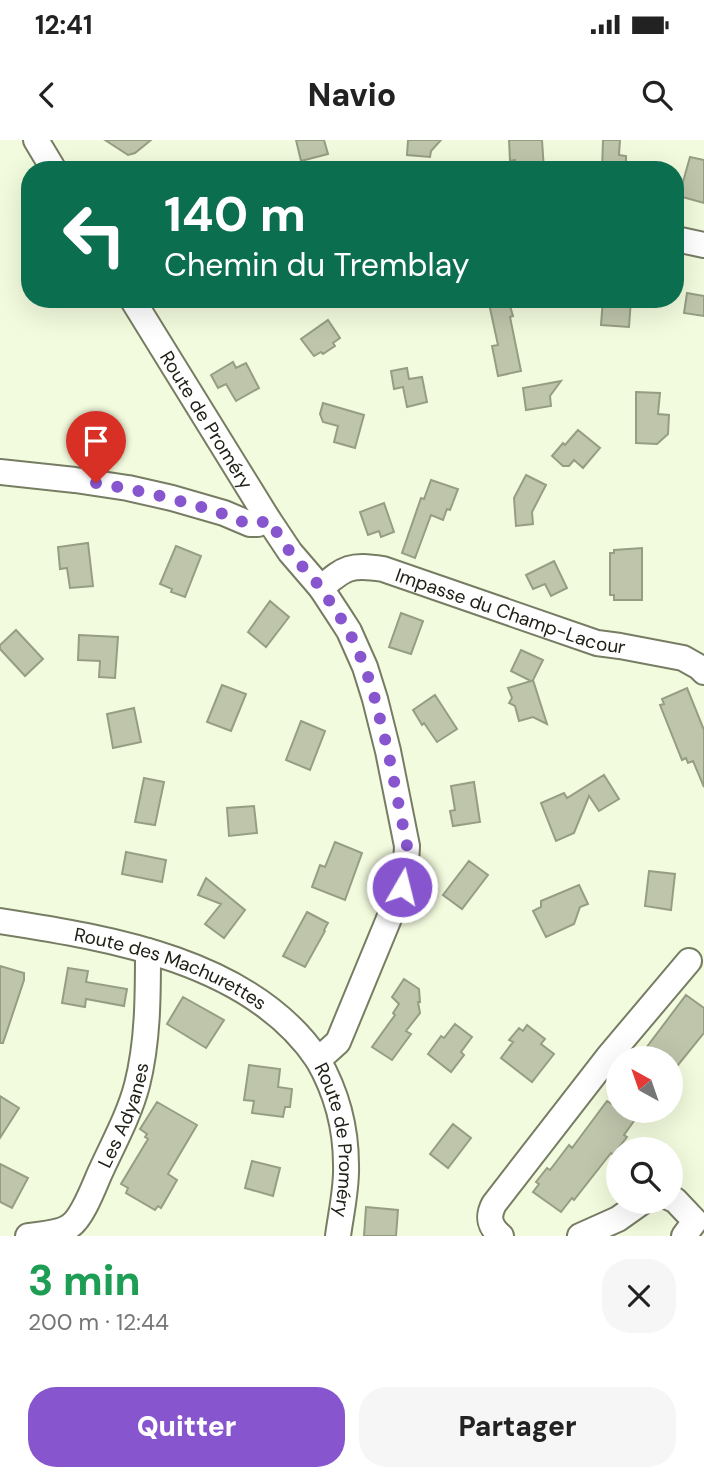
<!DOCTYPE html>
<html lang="fr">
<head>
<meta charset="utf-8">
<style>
  :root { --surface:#fff; --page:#f6f6f6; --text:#222; --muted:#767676; --accent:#8756cf }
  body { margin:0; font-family:"DM Sans",sans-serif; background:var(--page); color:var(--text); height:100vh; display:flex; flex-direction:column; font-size:26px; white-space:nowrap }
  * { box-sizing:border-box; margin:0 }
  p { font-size:23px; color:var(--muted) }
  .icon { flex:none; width:38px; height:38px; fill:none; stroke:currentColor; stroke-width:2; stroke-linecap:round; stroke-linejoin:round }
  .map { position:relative; height:1096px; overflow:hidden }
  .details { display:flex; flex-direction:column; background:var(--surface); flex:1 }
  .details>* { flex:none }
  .guide { position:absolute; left:21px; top:21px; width:663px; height:147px; border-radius:28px; box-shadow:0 7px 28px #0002; background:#0b6e4f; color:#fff; overflow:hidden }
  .needle { width:46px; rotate:320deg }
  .buttons { position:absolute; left:606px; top:906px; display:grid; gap:14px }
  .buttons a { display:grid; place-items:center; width:77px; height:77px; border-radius:50%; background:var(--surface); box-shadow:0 7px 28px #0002; font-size:35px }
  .pin { position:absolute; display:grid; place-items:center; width:60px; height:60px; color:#fff; margin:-72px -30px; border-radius:50% 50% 50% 0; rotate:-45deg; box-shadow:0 0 7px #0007 }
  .pin .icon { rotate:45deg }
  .me { position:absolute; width:77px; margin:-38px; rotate:8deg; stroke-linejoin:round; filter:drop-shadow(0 0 5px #0008) }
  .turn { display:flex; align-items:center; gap:24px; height:147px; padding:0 28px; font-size:32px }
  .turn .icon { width:91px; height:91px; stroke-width:2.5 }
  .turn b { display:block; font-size:49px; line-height:60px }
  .round { display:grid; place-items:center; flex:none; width:74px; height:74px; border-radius:28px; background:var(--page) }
  .headline { display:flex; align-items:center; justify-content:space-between; height:119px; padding:0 28px }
  h1 { font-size:42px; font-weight:800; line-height:52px; color:#1e9e55 }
  .primary-button { display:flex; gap:14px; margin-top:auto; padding:14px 28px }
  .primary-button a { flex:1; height:80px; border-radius:28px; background:var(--accent); color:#fff; font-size:28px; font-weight:800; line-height:80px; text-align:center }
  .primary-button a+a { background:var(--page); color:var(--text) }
  .status { display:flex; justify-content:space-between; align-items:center; height:49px; padding:0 35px; background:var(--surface); direction:ltr }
  .status svg { height:19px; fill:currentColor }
  header { display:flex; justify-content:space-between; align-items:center; height:91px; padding:0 28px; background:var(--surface); font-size:32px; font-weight:800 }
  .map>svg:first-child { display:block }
</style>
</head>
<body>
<div class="status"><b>12:41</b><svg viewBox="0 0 49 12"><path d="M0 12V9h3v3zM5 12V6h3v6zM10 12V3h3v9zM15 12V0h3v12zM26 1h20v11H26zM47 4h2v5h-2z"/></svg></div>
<header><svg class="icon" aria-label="back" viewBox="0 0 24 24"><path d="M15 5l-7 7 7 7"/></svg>Navio<svg class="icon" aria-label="search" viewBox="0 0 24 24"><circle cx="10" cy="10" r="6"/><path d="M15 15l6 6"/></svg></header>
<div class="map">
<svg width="704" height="1096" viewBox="0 0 704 1096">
  <rect width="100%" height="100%" fill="#f3fbde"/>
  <!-- building -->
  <path fill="#bec5aa" stroke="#979d83" stroke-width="2" d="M 105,0 L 151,0 L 135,13 L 128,15 Z
    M 296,0 L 324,0 L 328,14 L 301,21 Z
    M 408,0 L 441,0 L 431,11 L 430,17 L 407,15 Z
    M 509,0 L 542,0 L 544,30 L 516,30 L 515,20 L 510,21 Z
    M 603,0 L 620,0 L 619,15 L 626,16 L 626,30 L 602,30 Z
    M 690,17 L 704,20 L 704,63 L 679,56 Z
    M 687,153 L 704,156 L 704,176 L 684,173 Z
    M 488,159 L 508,159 L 513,176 L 510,177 L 521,231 L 498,236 L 492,206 L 498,205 Z
    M 603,159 L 631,159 L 629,187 L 601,185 Z
    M 328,180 L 340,198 L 333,203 L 335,206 L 323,214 L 321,212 L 314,216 L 301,199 Z
    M 233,222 L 236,228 L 246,223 L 259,248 L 236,261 L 226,244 L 218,248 L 211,235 Z
    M 407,228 L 409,239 L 422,237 L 427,262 L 407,267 L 403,247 L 394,249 L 391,231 Z
    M 561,241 L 550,256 L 551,266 L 526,270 L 523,248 Z
    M 636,252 L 660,253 L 658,274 L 669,275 L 668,294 L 657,304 L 636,303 Z
    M 323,263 L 364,275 L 355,308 L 334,302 L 338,286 L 323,282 L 320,274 Z
    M 578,290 L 600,308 L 583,328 L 574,320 L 569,326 L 563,326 L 552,316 L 563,303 L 565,305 Z
    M 526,335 L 546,345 L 532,372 L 533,384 L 516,386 L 514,358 Z
    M 431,340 L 458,349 L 450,370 L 447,369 L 443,380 L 431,375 L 415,418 L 402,413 L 421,358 L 424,359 Z
    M 384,363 L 394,392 L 381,397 L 379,391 L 368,395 L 360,372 Z
    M 88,403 L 93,446 L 70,448 L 67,428 L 60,429 L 58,407 Z
    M 176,406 L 201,416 L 185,457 L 171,452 L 172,449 L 160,444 Z
    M 642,408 L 642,460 L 614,460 L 614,455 L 610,455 L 610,413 L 614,413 L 614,410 Z
    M 554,421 L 567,448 L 551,456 L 545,444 L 533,449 L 526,435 Z
    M 270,461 L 289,477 L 266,507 L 248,492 Z
    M 401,473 L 423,481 L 411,514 L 389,507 Z
    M 16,490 L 43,519 L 25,536 L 0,509 L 0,505 Z
    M 79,495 L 118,497 L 115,538 L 99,537 L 100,521 L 78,520 Z
    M 521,510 L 543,520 L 533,540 L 547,584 L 533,577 L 519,581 L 515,566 L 509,563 L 512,558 L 508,548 L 531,541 L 511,531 Z
    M 222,545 L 246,554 L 231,591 L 207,582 Z
    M 687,548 L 704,590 L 704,647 L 693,621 L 688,623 L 686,618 L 682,620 L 660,565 L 664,564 L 662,559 Z
    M 435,555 L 457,589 L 437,602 L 424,583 L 422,585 L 413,570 Z
    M 134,568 L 141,602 L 113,608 L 107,574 Z
    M 301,581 L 325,591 L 310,630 L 286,620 Z
    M 604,635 L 619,659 L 599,671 L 589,656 L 574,693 L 556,701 L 541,663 L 564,653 L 567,658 Z
    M 144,638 L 164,642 L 155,685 L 135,682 Z
    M 474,642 L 480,682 L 453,686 L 450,671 L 455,670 L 451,646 Z
    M 254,666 L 257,693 L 229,696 L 227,668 Z
    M 335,702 L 362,713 L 345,760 L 312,747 L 320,725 L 325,727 Z
    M 126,712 L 166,720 L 162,742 L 122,734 Z
    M 469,721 L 488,735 L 462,769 L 443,755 Z
    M 649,731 L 675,734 L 671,770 L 645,766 Z
    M 206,738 L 245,770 L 224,798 L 205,784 L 221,764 L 198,755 Z
    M 579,745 L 588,764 L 580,767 L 574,784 L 546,797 L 533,771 L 541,767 L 541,761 Z
    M 307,772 L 328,783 L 324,790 L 325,791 L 305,827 L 283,816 Z
    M 0,826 L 24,833 L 24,840 L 3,903 L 0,903 Z
    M 68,828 L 88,831 L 86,842 L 127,849 L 124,866 L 86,859 L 85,867 L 62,863 Z
    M 404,839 L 419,849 L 420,862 L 418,862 L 420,873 L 406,891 L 411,894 L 392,920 L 372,907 L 395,875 L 393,873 L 399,864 L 392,857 Z
    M 686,855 L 704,868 L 704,893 L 670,935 L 670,919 L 660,919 L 646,908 Z
    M 183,857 L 224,880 L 206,908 L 167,884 Z
    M 455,884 L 472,897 L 461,912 L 464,915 L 451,932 L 428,914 L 441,896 L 444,898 Z
    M 527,885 L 545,899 L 541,904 L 554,914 L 532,942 L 501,918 L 513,902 L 509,900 L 519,888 L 523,891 Z
    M 249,925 L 280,929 L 278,947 L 292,949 L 290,967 L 285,967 L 283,977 L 252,973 L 254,961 L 244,960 Z
    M 0,956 L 19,968 L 0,998 Z
    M 607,961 L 618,968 L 618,971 L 622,971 L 634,981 L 624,995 L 627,997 L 613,1015 L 611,1013 L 574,1060 L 572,1058 L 561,1072 L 533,1052 L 539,1044 L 536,1042 L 547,1028 L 550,1030 L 569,1005 L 572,1008 Z
    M 157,962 L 197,985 L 168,1034 L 177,1040 L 161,1068 L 158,1066 L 155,1070 L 126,1053 L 128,1048 L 121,1044 L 148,999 L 145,997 L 147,994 L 140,989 Z
    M 453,984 L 471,998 L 448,1028 L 430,1014 Z
    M 252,1021 L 280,1028 L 273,1056 L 245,1048 Z
    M 0,1024 L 28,1038 L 12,1068 L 0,1062 Z
    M 366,1067 L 398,1070 L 396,1096 L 364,1096 Z"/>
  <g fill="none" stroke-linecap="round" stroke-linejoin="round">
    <!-- minor casing -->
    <g stroke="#767d63" stroke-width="28">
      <g id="minor">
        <path d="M 36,0 L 54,30"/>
        <path d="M 676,99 L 704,105"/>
        <path id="s1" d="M 132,159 L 268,379 L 290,412 L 321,448 L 340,477 L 349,491 L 365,527 L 375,559 L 388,611 L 407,706 L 406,725 L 402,747 L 338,902 L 318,920 C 337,953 346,988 346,1025 C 347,1048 341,1073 338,1096"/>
        <path d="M 0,332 L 75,340 L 128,348 L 172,358 L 224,373 L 250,384 L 258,384 L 268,379"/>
        <path id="s2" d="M 321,448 C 345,427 351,424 383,429 L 597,503 L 620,506 L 683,518 L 699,527 L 704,532"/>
        <path id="s3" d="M 0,781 C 110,798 252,821 318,920"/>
        <path d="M 670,1058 L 675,1060 L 695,1081 L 684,1096"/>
        <path id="s4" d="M 28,1096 C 41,1094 59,1094 70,1086 C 82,1078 93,1049 99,1035 C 112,1006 129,976 137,945 C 148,902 148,856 148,811"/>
        <path d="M 501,1096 C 490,1087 487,1077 494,1064 L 608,917 L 689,821"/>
        <path d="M 580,1096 L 618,1079 L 642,1062"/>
      </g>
    </g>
    <!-- minor -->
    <use href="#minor" stroke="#fff" stroke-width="24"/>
  </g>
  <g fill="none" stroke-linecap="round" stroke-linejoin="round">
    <!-- route -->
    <path stroke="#8756cf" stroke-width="12" stroke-dasharray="0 21.6" d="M 96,343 C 135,349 174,359 212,370 C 225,374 240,383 253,384 C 259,385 263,382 268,379 L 290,412 L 321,448 L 340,477 L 349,491 L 365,527 L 375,559 L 388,611 L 407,706 L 407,725 L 402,747"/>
  </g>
  <g text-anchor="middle" stroke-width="7" stroke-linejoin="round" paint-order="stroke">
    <!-- street labels -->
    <g font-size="19" fill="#202218" stroke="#fff">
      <text dy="7" stroke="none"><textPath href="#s1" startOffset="142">Route de Proméry</textPath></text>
      <text dy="7" stroke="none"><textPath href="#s2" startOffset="203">Impasse du Champ-Lacour</textPath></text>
      <text dy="7" stroke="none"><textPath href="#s3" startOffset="178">Route des Machurettes</textPath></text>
      <text dy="7" stroke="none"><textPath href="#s4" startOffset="168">Les Adyanes</textPath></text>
      <text dy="7" stroke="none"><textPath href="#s1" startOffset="940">Route de Proméry</textPath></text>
    </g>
  </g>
</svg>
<div class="buttons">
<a><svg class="needle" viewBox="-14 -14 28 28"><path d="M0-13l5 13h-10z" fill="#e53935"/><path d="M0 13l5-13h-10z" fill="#767676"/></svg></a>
<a><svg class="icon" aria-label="search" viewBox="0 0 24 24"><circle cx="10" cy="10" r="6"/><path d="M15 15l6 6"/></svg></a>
</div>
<div class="pin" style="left:96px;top:343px;background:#d93025"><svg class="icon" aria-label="arrive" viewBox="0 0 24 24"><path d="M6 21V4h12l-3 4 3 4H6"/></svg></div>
<svg class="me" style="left:402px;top:747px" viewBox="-20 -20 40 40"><circle r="17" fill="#8756cf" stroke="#fff" stroke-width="3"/><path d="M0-11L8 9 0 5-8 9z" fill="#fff"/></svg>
<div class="guide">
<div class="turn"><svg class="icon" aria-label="left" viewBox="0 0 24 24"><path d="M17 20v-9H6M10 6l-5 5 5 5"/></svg><div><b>140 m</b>Chemin du Tremblay</div></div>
</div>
</div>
<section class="details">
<div class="headline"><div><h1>3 min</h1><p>200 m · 12:44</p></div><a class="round"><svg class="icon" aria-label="close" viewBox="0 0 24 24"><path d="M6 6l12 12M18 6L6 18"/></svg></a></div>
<div class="primary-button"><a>Quitter</a><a>Partager</a></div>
</section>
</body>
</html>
